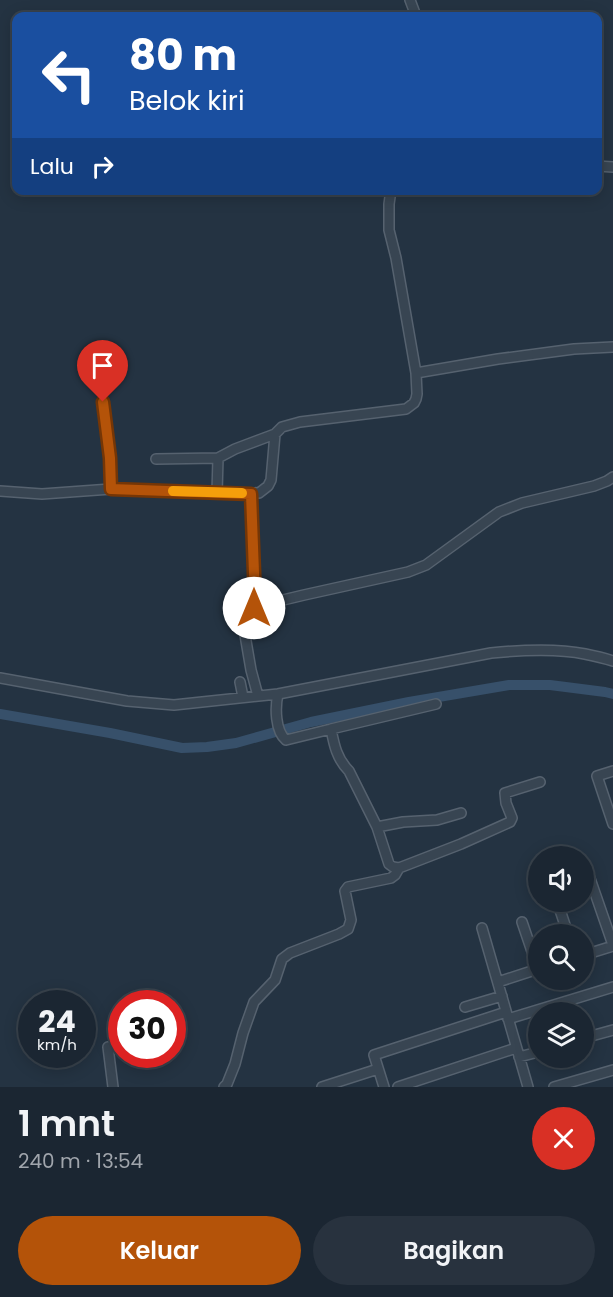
<!DOCTYPE html>
<html lang="id">
<head>
<meta charset="utf-8">
<style>
  :root { --surface:#1b2632; --page:#28323e; --text:#f1f3f6; --muted:#a0a5ac; --line:#39434d; --accent:#b45309 }
  body { margin:0; font-family:Poppins,sans-serif; background:var(--page); color:var(--text); height:100vh; display:flex; flex-direction:column; font-size:22px; white-space:nowrap }
  * { box-sizing:border-box; margin:0 }
  p { font-size:20px; color:var(--muted) }
  .icon { flex:none; width:33px; height:33px; fill:none; stroke:currentColor; stroke-width:2; stroke-linecap:round; stroke-linejoin:round }
  .map { position:relative; height:1087px; overflow:hidden }
  .side { display:flex; flex-direction:column; background:var(--surface); flex:1 }
  .side>* { flex:none }
  .hud { position:absolute; left:12px; top:12px; width:590px; height:183px; border-radius:12px; box-shadow:0 3px 15px #0003,0 0 0 2px var(--line); background:#1a4fa0; color:#fff; overflow:hidden }
  .controls { position:absolute; left:528px; top:846px; display:grid; gap:12px }
  .controls a { display:grid; place-items:center; width:66px; height:66px; border-radius:50%; background:var(--surface); box-shadow:0 3px 15px #0003,0 0 0 2px var(--line); font-size:30px }
  .speed { position:absolute; left:18px; top:990px; display:flex; gap:12px; font-size:30px; font-weight:700; text-align:center }
  .speed>* { display:grid; place-content:center; width:78px; height:78px; border-radius:50%; background:var(--surface); box-shadow:0 3px 15px #0003,0 0 0 2px var(--line); line-height:1 }
  .speed small { font-size:15px; font-weight:400 }
  .speed .limit { border:9px solid #d22; background:#fff; color:#111 }
  .pin { position:absolute; display:grid; place-items:center; width:51px; height:51px; color:#fff; margin:-62px -26px; border-radius:50% 50% 50% 0; rotate:-45deg; box-shadow:0 0 6px #0007 }
  .pin .icon { rotate:45deg }
  .me { position:absolute; width:66px; margin:-33px; rotate:0deg; stroke-linejoin:round; filter:drop-shadow(0 0 4px #0008) }
  .turn { display:flex; align-items:center; gap:21px; height:126px; padding:0 18px; font-size:27px }
  .turn .icon { width:78px; height:78px; stroke-width:2.5 }
  .turn b { display:block; font-size:42px; line-height:51px }
  .then { display:flex; align-items:center; height:57px; padding:0 18px; background:#0003; gap:12px; font-size:22px }
  .round { display:grid; place-items:center; flex:none; width:63px; height:63px; border-radius:32px; background:var(--page) }
  .summary { display:flex; align-items:center; justify-content:space-between; height:102px; padding:0 18px }
  h1 { font-size:36px; font-weight:600; line-height:45px }
  .primary-button { display:flex; gap:12px; margin-top:auto; padding:12px 18px }
  .primary-button a { flex:1; height:69px; border-radius:36px; background:var(--accent); color:#fff; font-size:24px; font-weight:600; line-height:69px; text-align:center }
  .primary-button a+a { background:var(--page); color:var(--text) }
  .map>svg:first-child { display:block }
</style>
</head>
<body>
<div class="map">
<svg width="613" height="1087" viewBox="0 0 613 1087">
  <rect width="100%" height="100%" fill="#243342"/>
  <g fill="none" stroke-linecap="round" stroke-linejoin="round">
    <!-- canal -->
    <path stroke="#37506a" stroke-width="10" d="M 0,714 L 110,733 L 182,748 L 207,747 L 236,743 L 311,722 L 409,702 L 509,685 L 550,685 L 605,692 L 613,694"/>
    <!-- minor casing -->
    <g stroke="#56626f" stroke-width="12">
      <path id="minor" d="M 410,0 L 416,16
        M 597,166 L 613,167
        M 416,373 L 498,359 L 574,349 L 613,347
        M 103,403 L 110,458 L 111,489
        M 156,459 L 218,458
        M 0,491 L 42,494 L 111,489 L 259,493 L 268,486 L 271,480 L 275,434 L 282,427 L 300,422 L 406,409 L 414,403 L 416,399 L 417,394 L 416,373 L 396,258 L 389,230 L 389,204 L 391,190
        M 217,493 L 218,458 L 235,449 L 275,434
        M 251,494 L 255,599 L 257,606
        M 0,678 L 127,701 L 174,705 L 278,694 L 491,653 C 521,650 556,648 585,654 C 595,656 604,658 613,661
        M 240,682 L 243,697
        M 278,694 C 275,707 275,731 286,740 L 331,729 C 334,745 337,759 349,771 L 377,827 L 389,864 L 393,867 L 399,868
        M 258,696 L 251,670 L 245,635 L 245,623 L 249,614 L 254,607 L 304,595 L 408,572 L 426,565 L 499,512 L 522,503 L 594,486 L 607,481 L 613,477
        M 331,729 L 436,704
        M 613,771 L 597,776 L 613,824
        M 377,827 L 403,822 L 437,820 L 461,813
        M 586,867 L 613,945
        M 558,904 L 568,934
        M 522,922 L 538,969
        M 482,928 L 528,1087
        M 584,955 L 613,946
        M 498,982 L 538,969
        M 465,1007 L 502,996
        M 508,1019 L 613,987
        M 584,1038 L 613,1030
        M 108,1047 L 113,1087
        M 519,1057 L 538,1052
        M 224,1087 L 227,1084 L 235,1064 L 243,1033 L 254,1002 L 275,980 L 282,959 L 290,953 L 339,934 L 348,929 L 351,920 L 345,891 L 348,887 L 391,878 L 395,875 L 399,868 L 461,844 L 510,822 L 512,818 L 506,803 L 505,793 L 540,782
        M 322,1087 L 378,1069
        M 384,1087 L 374,1055 L 506,1012
        M 398,1087 L 516,1048
        M 554,1087 L 613,1070"/>
    </g>
    <!-- minor -->
    <use href="#minor" stroke="#384552" stroke-width="9"/>
  </g>
  <g fill="none" stroke-linecap="round" stroke-linejoin="round">
    <!-- route casing -->
    <g stroke="#753606" stroke-width="15">
      <path id="route" d="M 103,402 L 110,458 L 111,489 L 251,494 L 255,599 L 257,606 L 254,608"/>
    </g>
    <!-- route -->
    <use href="#route" stroke="#b45309" stroke-width="10"/>
    <!-- slow -->
    <path stroke="#f59e0b" stroke-width="10" d="M 173,491 L 242,493"/>
  </g>
</svg>
<div class="controls">
<a><svg class="icon" aria-label="sound" viewBox="0 0 24 24"><path d="M4 9h4l5-4v14l-5-4H4zM17 9q2 3 0 6"/></svg></a>
<a><svg class="icon" aria-label="search" viewBox="0 0 24 24"><circle cx="10" cy="10" r="6"/><path d="M15 15l6 6"/></svg></a>
<a><svg class="icon" aria-label="layers" viewBox="0 0 24 24"><path d="M12 4l9 5-9 5-9-5zM3 14l9 5 9-5"/></svg></a>
</div>
<div class="speed"><div>24<small>km/h</small></div><div class="limit">30</div></div>
<div class="pin" style="left:103px;top:402px;background:#d93025"><svg class="icon" aria-label="arrive" viewBox="0 0 24 24"><path d="M6 21V4h12l-3 4 3 4H6"/></svg></div>
<svg class="me" style="left:254px;top:608px" viewBox="-20 -20 40 40"><circle r="19" fill="#fff"/><path d="M0-13L10 11 0 6-10 11z" fill="#b45309"/></svg>
<div class="hud">
<div class="turn"><svg class="icon" aria-label="left" viewBox="0 0 24 24"><path d="M17 20v-9H6M10 6l-5 5 5 5"/></svg><div><b>80 m</b>Belok kiri</div></div>
<div class="then">Lalu<svg class="icon" aria-label="right" viewBox="0 0 24 24"><path d="M7 20v-9h11M14 6l5 5-5 5"/></svg></div>
</div>
</div>
<section class="side">
<div class="summary"><div><h1>1 mnt</h1><p>240 m · 13:54</p></div><a class="round" style="background:#d93025;color:#fff"><svg class="icon" aria-label="close" viewBox="0 0 24 24"><path d="M6 6l12 12M18 6L6 18"/></svg></a></div>
<div class="primary-button"><a>Keluar</a><a>Bagikan</a></div>
</section>
</body>
</html>
